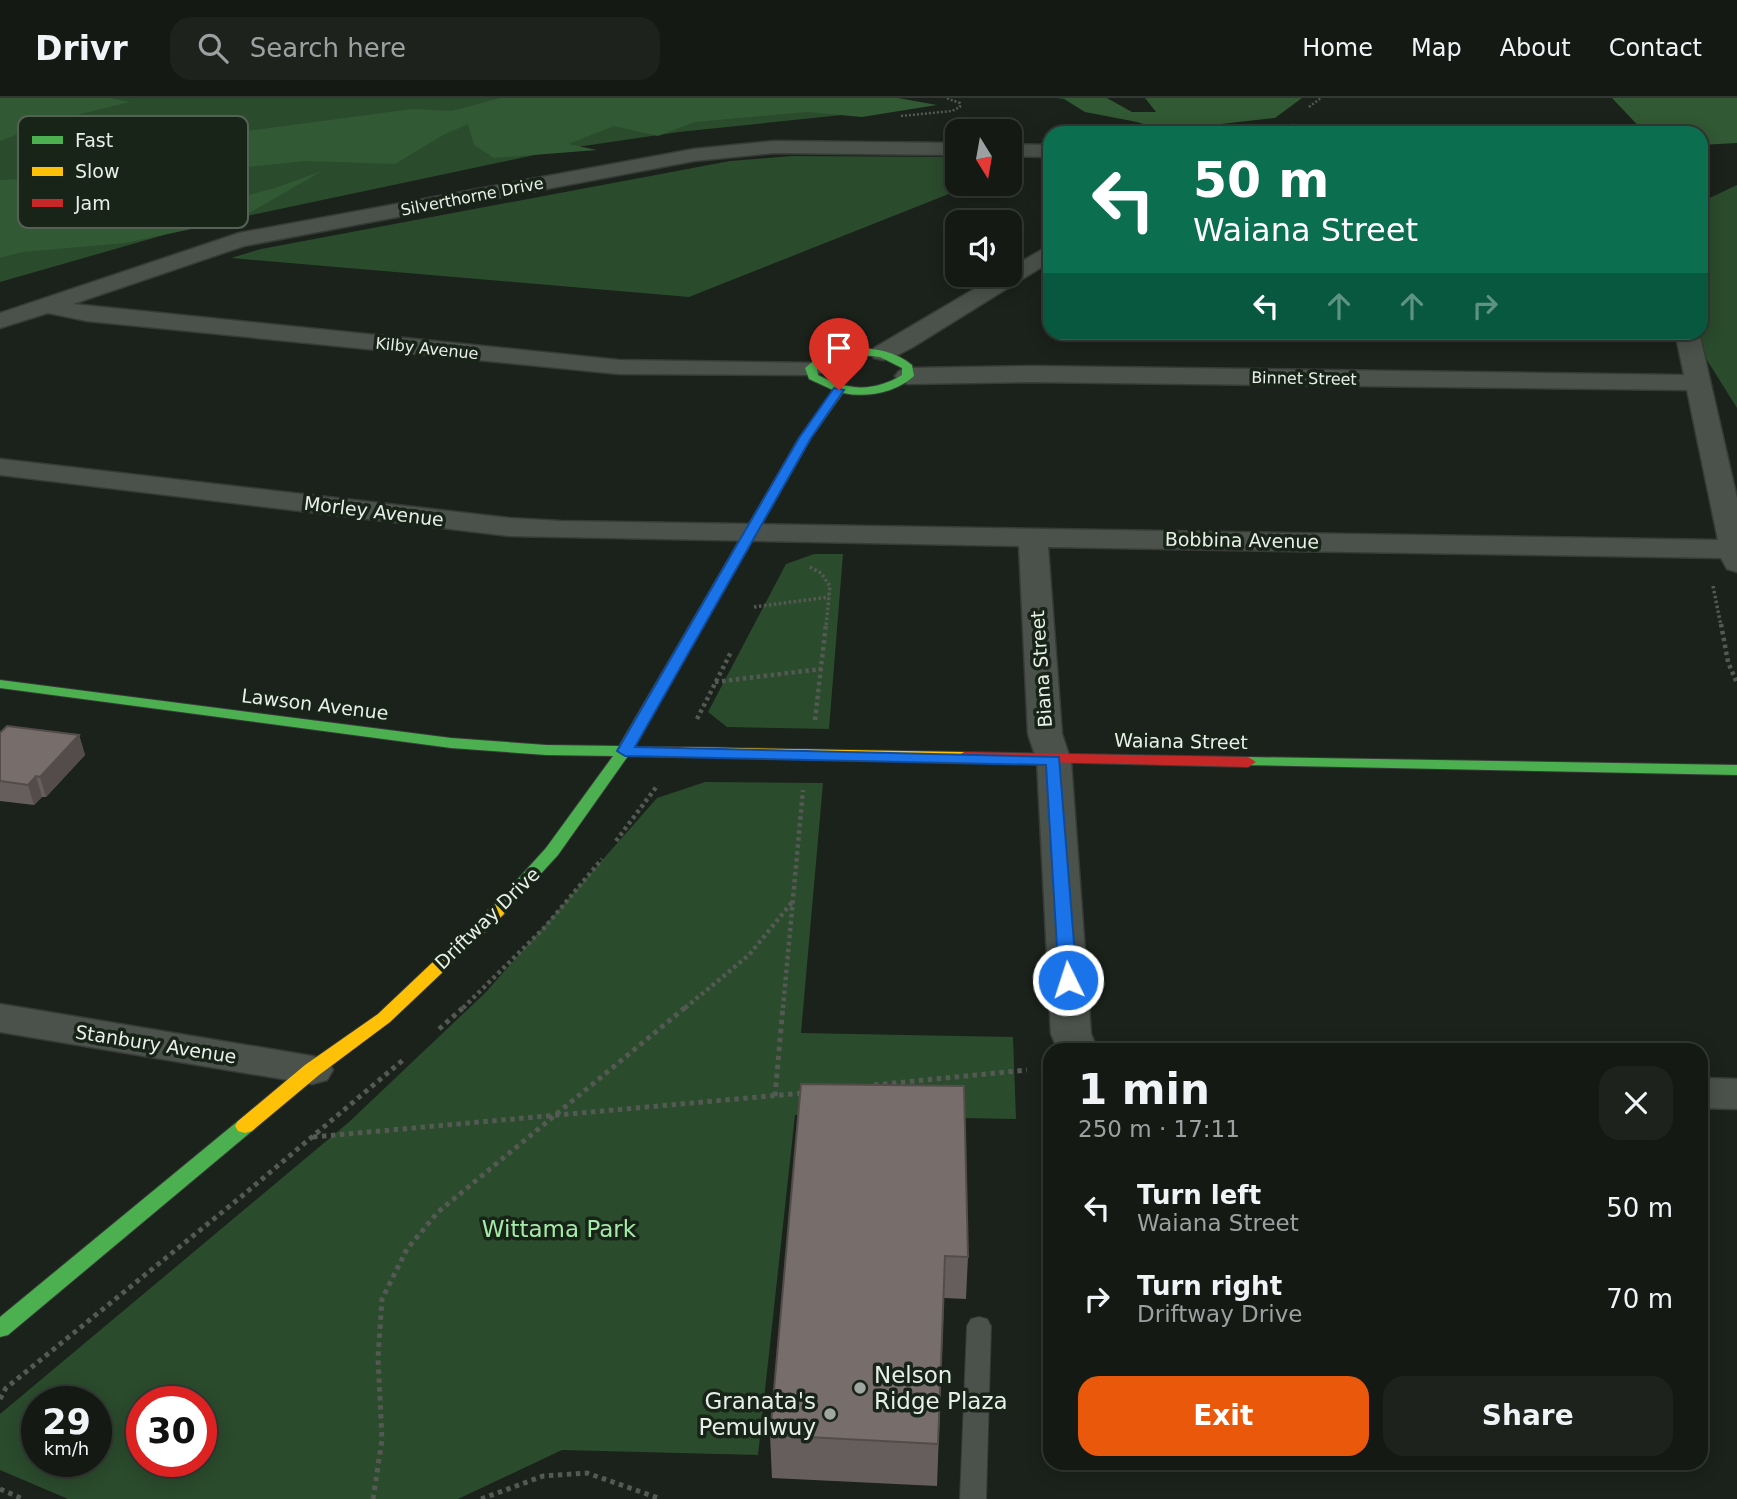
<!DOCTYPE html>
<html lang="en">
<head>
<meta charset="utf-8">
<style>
  :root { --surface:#141914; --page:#1d221d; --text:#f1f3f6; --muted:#9da0a0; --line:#333834; --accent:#ea580c }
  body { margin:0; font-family:"DejaVu Sans",sans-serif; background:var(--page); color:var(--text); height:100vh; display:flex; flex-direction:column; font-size:26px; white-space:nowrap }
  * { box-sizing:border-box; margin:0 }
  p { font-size:23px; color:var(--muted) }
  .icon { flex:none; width:38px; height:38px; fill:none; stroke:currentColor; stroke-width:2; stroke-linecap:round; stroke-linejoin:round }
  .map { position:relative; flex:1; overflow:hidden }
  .details { position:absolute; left:1043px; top:945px; width:665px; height:427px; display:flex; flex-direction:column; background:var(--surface); border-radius:21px; box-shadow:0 4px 18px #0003,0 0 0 2px var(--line) }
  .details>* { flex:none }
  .banner { position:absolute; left:1043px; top:28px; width:665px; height:214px; border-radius:21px; box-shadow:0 4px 18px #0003,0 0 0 2px var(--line); background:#0b6e4f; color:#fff; overflow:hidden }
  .needle { width:46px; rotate:169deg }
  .controls { position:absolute; left:945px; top:21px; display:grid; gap:14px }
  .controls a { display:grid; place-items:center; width:77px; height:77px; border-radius:14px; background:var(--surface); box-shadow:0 4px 18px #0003,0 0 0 2px var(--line); font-size:35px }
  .speed { position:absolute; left:21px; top:1288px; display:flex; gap:14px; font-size:35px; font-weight:700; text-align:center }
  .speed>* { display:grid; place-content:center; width:91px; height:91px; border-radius:50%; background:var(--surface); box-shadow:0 4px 18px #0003,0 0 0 2px var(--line); line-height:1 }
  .speed small { font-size:18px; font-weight:400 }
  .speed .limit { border:10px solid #d22; background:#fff; color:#111 }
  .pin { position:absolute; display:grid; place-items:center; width:60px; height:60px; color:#fff; margin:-72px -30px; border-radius:50% 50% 50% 0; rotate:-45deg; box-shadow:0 0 7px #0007 }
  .pin .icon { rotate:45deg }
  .me { position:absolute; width:77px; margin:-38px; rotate:356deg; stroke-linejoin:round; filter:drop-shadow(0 0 5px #0008) }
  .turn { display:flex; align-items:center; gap:24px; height:147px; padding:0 35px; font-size:32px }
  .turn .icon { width:91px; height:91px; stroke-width:2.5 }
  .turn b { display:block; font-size:49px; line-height:60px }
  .lanes { display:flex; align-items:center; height:66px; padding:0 35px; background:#0003; justify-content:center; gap:35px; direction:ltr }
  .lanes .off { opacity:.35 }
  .round { display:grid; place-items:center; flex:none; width:74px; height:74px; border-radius:21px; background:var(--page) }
  .headline { display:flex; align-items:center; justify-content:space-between; height:119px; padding:0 35px }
  h1 { font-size:42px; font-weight:700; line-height:52px }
  .button { display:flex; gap:14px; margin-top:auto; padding:14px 35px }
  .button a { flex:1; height:80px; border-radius:21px; background:var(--accent); color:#fff; font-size:28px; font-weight:700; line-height:80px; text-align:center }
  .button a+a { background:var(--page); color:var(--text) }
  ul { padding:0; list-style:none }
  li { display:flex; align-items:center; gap:21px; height:91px; padding:0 35px }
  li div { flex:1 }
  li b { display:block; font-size:26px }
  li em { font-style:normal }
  header { display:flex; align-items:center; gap:42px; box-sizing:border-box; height:98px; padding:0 35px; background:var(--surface); border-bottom:2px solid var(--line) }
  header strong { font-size:33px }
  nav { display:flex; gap:38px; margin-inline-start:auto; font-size:24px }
  .search { width:490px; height:63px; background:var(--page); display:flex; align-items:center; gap:18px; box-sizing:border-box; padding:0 24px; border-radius:21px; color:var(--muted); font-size:26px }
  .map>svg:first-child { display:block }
</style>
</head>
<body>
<header>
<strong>Drivr</strong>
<div class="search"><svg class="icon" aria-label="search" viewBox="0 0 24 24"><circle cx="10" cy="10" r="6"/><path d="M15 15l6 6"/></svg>Search here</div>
<nav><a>Home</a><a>Map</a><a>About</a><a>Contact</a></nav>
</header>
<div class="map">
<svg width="1737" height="1401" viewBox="0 0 1737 1401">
  <rect width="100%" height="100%" fill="#1b211b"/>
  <!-- green -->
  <path fill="#2b4b2d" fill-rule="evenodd" d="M 0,0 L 869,0 L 881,13 L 679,34 L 563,51 L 185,131 L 0,184 Z
    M 792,58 L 957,59 L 957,86 L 974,86 L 689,199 L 231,160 L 261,151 L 730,63 Z
    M 1737,87 L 1737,310 L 1690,235 L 1701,234 L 1701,104 Z
    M 814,456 L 843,456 L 829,631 L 727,629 L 708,614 L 786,466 Z
    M 705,684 L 823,685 L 801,935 L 1013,939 L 1016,1021 L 795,1017 L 758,1357 L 562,1352 L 458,1401 L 68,1401 L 0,1372 L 0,1316 L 349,1024 L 485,895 L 657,700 ZM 37,1304 L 96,1304 L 96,1363 L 37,1363 ZM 142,1304 L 201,1304 L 201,1363 L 142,1363 Z"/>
  <!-- forest -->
  <path fill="#315933" d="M 0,0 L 110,0 L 130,4 L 53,23 L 0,43 Z
    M 500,0 L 898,0 L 937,7 L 862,19 L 807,14 L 695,24 L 658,38 L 614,28 L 568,46 L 597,52 L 494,60 L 474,47 L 468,26 L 443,37 L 395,66 L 306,63 L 237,70 L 193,60 L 172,76 L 206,90 L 181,102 L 56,124 L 160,120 L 275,90 L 322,73 L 239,121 L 125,145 L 22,154 L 0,160 L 0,82 L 85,78 L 195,40 L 412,11 L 452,13 Z
    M 1056,0 L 1107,0 L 1132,14 L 1156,14 L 1145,0 L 1302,0 L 1275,20 L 1212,27 L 1206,34 L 1216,35 L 1171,35 L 1137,24 L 1085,14 L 1064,1 Z
    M 1612,0 L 1737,0 L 1737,45 L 1701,47 L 1701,35 L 1645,35 Z"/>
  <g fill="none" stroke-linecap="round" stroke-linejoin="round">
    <!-- lane casing -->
    <g stroke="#373b37" stroke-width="2">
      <path id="lane" d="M 979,1219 L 987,1221 L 991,1228 L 986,1401 L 960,1401 L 967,1228 L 971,1221 Z"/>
    </g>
    <!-- street casing -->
    <g stroke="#373b37" stroke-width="3">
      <path id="street" d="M 1293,27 L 1300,29 L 1301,35 L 1279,35 L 1282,31 Z
        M 774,43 L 957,45 L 957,57 L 774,55 L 694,63 L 244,148 L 73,206 L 619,262 L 820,265 L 823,270 L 820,275 L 811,277 L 619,276 L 87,223 L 48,215 L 0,230 L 0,215 L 239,135 L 694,51 Z
        M 1010,46 L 1050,47 L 1050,59 L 1010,58 Z
        M 1050,147 L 1050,164 L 913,249 L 892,260 L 883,262 L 874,260 L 871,255 L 874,250 L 998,177 L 1010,177 L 1010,170 Z
        M 1675,234 L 1699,234 L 1737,400 L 1737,474 L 1727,471 L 1721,460 L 1048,449 L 1062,636 L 1071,663 L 1091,936 L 1098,952 L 1058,952 L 1051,936 L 1037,663 L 1028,636 L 1019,448 L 509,438 L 0,377 L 0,361 L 509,420 L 561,423 L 1718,442 L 1687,292 L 1030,284 L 908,286 L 899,283 L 895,278 L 899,273 L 908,270 L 1030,268 L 1684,277 Z
        M 0,906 L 312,958 L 327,962 L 333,972 L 327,982 L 312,986 L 0,934 Z
        M 1701,980 L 1737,981 L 1737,1011 L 1701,1010 Z"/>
    </g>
    <!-- fast casing -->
    <g stroke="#373b37" stroke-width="2">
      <path id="fast" d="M 854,250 C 875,250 895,253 912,267 L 914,278 C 896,295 866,300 843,295 L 811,340 L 634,649 L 684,649 L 692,654 L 684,659 L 628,658 L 558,757 L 503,817 L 491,817 L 489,813 L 546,750 L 613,658 L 546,657 L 451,650 L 0,590 L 0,582 L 451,640 L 546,647 L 619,648 L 799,340 L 833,292 L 809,281 L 805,270 L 821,257 ZM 854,256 L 880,259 L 902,270 L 902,277 C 874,294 847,293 818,277 L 817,271 L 829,262 Z
        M 1248,659 L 1737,667 L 1737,677 L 1243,667 L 1240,664 L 1243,661 Z
        M 245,1021 L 252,1023 L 255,1028 L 252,1033 L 8,1237 L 0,1239 L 0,1219 L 238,1023 Z"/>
    </g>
    <!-- slow casing -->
    <g stroke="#373b37" stroke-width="2">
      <path id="slow" d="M 684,649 L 964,654 L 972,659 L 964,664 L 679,657 L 676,654 L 679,651 Z
        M 497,808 L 505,813 L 503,817 L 390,924 L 319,977 L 252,1033 L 245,1035 L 238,1033 L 235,1028 L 238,1023 L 305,967 L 378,916 L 491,809 Z"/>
    </g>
    <!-- jam casing -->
    <g stroke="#373b37" stroke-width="2">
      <path id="jam" d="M 964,654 L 1248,659 L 1256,664 L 1248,669 L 959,662 L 956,659 Z"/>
    </g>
    <!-- path-far3 -->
    <path stroke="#545954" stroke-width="2.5" stroke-dasharray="2 2" stroke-linecap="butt" d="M 1309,9 L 1321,0
      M 901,18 L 952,13 L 960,9 L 960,5 L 946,0"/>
    <!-- path-far2 -->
    <path stroke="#545954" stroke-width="3.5" stroke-dasharray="2.5 2.5" stroke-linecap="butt" d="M 810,469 L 821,475 L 830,488 L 826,528
      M 1713,488 L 1721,528
      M 754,509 L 829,499"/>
    <!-- path-far1 -->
    <path stroke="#545954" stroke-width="4.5" stroke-dasharray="3.5 3.5" stroke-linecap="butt" d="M 1721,526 L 1728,564 L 1737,585
      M 715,584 L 821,571
      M 697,621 L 731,554
      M 815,622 L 826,526
      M 616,743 L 657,688
      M 463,910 L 545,829 L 602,761
      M 685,910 L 749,857 L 793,803
      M 783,910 L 803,692"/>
    <!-- path -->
    <path stroke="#545954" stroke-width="5" stroke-dasharray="4.5 4.5" stroke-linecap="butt" d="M 439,931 L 465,908
      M 874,987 L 1027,972
      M 775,998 L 783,908
      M 313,1039 L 803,995
      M 0,1301 L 6,1290 L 242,1098 L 403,962
      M 0,1391 L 23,1401
      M 373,1401 L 382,1342 L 378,1260 L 382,1201 L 407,1151 L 438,1114 L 687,908
      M 481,1401 L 543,1378 L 587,1375 L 661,1401"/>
    <!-- lane -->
    <use href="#lane" fill="#4b514b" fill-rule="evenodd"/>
    <!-- street -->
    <use href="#street" fill="#4b514b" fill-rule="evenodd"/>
    <!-- fast -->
    <use href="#fast" fill="#4caf50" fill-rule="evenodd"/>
    <!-- slow -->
    <use href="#slow" fill="#ffc107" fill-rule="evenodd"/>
    <!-- jam -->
    <use href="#jam" fill="#c62828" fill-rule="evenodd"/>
  </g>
  <!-- wall -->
  <path fill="#665e5c" d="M 0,635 L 79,637 L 85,657 L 46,699 L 42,699 L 34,707 L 0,703 Z
    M 801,986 L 968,1159 L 966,1201 L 944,1200 L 937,1388 L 772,1380 L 770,1337 Z"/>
  <!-- shaded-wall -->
  <path fill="#534c4b" d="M 79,637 L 85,657 L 46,699 L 40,679 Z
    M 36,678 L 42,699 L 34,707 L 28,687 Z"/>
  <!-- building -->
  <path fill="#776d6b" stroke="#534c4b" stroke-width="2" d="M 7,628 L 79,637 L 40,679 L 36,678 L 28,687 L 0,683 L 0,635 Z
    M 801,986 L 964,988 L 968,1159 L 945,1158 L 938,1346 L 770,1337 Z"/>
  <!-- route -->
  <path fill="#1a73e8" stroke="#114b97" stroke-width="2" d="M 834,290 L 844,292 L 811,340 L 635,649 L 1059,659 L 1077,882 L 1074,886 L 1068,888 L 1059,882 L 1046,667 L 625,658 L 617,653 L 799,340 Z"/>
  <!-- markers -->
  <g fill="#a0a7a0" stroke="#182418" stroke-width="2.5">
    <circle cx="860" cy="1290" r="7"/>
    <circle cx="830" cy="1316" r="7"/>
  </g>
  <g text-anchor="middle" stroke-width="7" stroke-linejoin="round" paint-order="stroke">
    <!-- far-street labels -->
    <g font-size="16" fill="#e7efe7" stroke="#182418">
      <text transform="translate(472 98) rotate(-11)" y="6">Silverthorne Drive</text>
      <text transform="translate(427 250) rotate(6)" y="6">Kilby Avenue</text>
      <text transform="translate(1304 280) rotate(1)" y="6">Binnet Street</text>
    </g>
    <!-- street labels -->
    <g font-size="19" fill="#e7efe7" stroke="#182418">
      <text transform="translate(374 413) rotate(7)" y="7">Morley Avenue</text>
      <text transform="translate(1242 442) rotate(1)" y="7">Bobbina Avenue</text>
      <text transform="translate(1041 571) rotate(-94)" y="7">Biana Street</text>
      <text transform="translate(315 606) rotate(7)" y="7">Lawson Avenue</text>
      <text transform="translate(1181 643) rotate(1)" y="7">Waiana Street</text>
      <text transform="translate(487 820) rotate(-44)" y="7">Driftway Drive</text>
      <text transform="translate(156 946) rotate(9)" y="7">Stanbury Avenue</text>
    </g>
    <!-- near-park labels -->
    <g font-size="23" fill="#a5eba8" stroke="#182418">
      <text x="559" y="1139">Wittama Park</text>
    </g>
    <!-- near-poi labels -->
    <g font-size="23" fill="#e7efe7" stroke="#182418" text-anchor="start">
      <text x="874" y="1285">Nelson<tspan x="874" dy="26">Ridge Plaza</tspan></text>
      <text x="816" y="1311" text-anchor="end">Granata's<tspan x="816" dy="26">Pemulwuy</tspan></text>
    </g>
  </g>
  <!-- legend -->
  <rect x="18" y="18" width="230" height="112" rx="10" fill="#182418" stroke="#566156" stroke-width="2"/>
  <rect x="32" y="38" width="31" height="8" fill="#4caf50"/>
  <rect x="32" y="69" width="31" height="9" fill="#ffc107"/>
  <rect x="32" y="101" width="31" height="8" fill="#c62828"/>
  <g font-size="19" fill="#e7efe7">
    <text x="75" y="49">Fast</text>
    <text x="75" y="80">Slow</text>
    <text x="75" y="112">Jam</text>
  </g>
</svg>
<div class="controls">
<a><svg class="needle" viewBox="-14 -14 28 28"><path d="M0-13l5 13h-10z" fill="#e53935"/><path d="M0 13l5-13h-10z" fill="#9da0a0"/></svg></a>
<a><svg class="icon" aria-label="sound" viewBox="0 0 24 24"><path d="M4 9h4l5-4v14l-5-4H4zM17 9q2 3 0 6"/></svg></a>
</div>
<div class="speed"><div>29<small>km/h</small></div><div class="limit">30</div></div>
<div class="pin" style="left:839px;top:292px;background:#d93025"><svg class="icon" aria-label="arrive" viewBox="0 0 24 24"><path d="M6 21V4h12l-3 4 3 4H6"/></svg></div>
<svg class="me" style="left:1068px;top:882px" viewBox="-20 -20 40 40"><circle r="17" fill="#1a73e8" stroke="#fff" stroke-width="3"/><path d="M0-11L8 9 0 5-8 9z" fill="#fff"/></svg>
<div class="banner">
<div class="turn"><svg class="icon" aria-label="left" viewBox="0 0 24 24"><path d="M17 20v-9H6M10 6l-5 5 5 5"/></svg><div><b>50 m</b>Waiana Street</div></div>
<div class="lanes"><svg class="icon" aria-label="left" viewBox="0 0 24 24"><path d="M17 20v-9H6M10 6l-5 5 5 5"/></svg><svg class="icon off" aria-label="ahead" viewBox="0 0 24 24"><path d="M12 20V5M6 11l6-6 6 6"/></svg><svg class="icon off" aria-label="ahead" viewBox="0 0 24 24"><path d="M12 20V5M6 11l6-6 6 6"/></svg><svg class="icon off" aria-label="right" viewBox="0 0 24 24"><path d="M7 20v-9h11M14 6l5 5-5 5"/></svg></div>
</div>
<section class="details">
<div class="headline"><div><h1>1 min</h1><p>250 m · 17:11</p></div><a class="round"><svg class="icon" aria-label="close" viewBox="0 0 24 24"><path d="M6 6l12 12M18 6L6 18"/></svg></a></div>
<ul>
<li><svg class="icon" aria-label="left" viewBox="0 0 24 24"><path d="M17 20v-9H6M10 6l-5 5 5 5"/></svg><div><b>Turn left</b><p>Waiana Street</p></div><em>50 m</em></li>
<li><svg class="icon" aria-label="right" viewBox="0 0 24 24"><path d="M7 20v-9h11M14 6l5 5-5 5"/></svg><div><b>Turn right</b><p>Driftway Drive</p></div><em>70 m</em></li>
</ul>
<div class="button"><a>Exit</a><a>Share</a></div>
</section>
</div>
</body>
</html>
